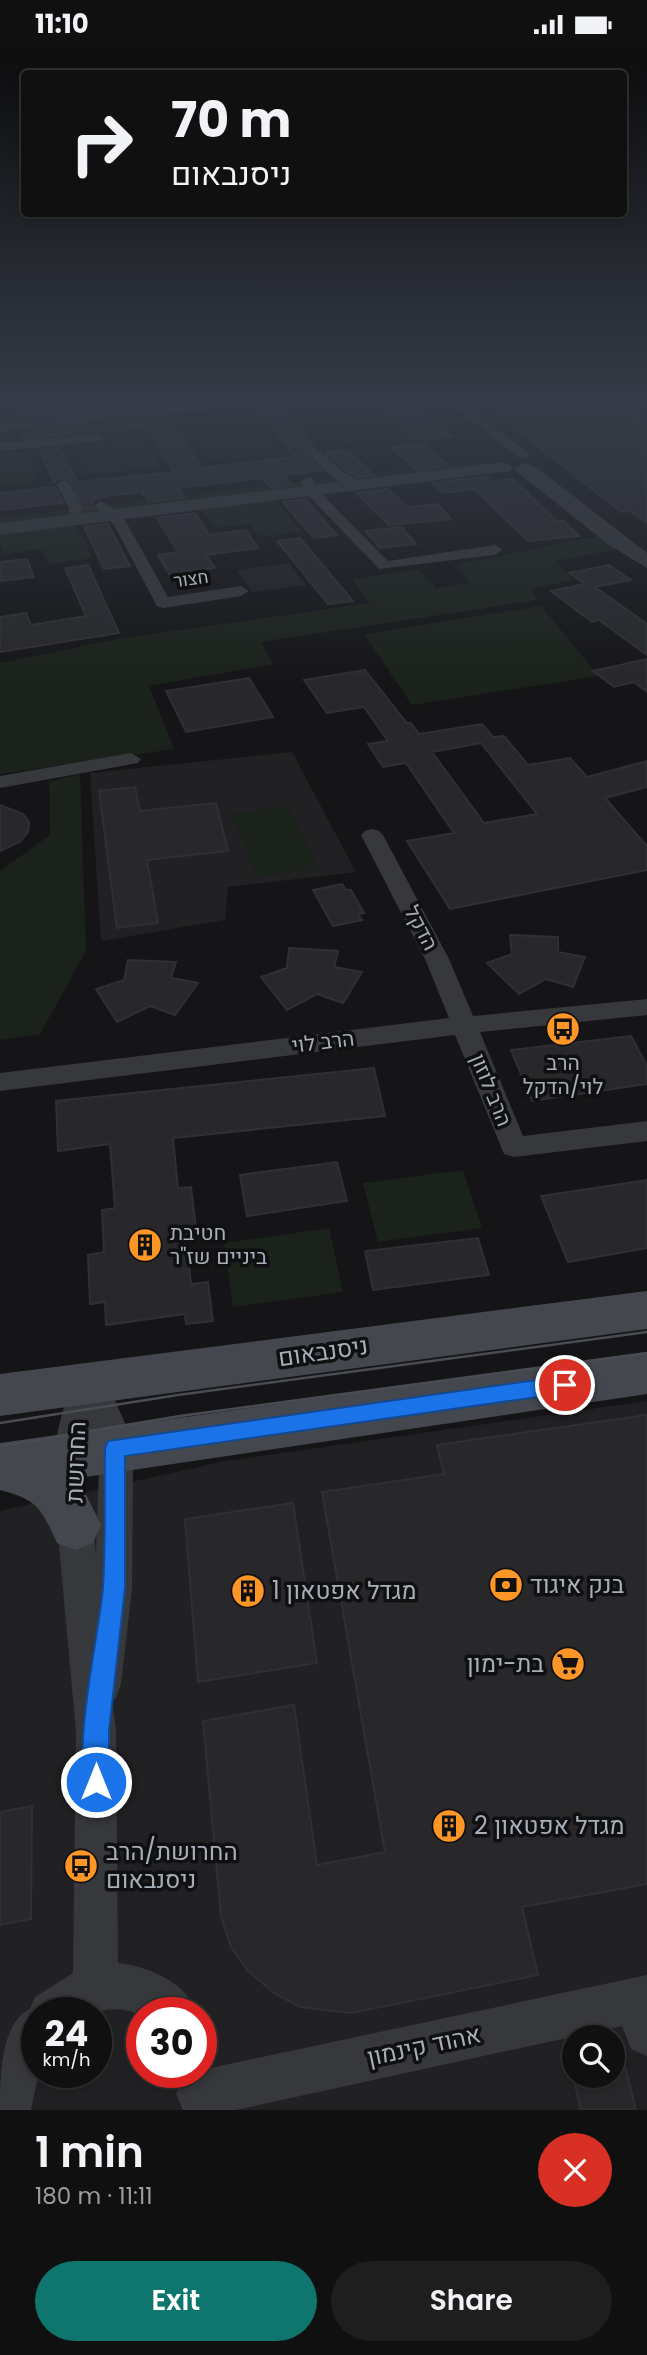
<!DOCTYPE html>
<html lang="en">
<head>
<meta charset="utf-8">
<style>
  :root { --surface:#101011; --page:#1e1e1f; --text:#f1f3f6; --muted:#9c9d9f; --line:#303031; --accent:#0f766e }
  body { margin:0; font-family:Poppins,Heebo,sans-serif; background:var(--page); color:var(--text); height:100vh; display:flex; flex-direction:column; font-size:26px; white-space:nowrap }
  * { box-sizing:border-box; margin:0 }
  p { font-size:23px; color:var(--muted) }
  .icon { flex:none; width:38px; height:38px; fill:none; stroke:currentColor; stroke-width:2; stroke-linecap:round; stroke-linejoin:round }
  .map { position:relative; height:2061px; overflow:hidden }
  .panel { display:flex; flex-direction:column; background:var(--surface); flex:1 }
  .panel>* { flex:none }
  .guide { position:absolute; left:21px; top:21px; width:606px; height:147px; border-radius:7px; box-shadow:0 4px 10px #0003,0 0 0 2px var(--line); background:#101011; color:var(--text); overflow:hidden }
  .fabs { position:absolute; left:562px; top:1976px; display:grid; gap:14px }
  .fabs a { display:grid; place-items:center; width:63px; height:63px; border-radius:50%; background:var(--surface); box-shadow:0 4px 10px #0003,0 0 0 2px var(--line); font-size:35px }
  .speed { position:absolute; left:21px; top:1948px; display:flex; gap:14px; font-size:35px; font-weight:700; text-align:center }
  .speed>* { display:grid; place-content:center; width:91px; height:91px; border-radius:50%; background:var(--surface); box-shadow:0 4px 10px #0003,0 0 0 2px var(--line); line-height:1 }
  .speed small { font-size:18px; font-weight:400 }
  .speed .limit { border:10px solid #d22; background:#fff; color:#111 }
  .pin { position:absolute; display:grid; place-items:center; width:60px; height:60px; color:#fff; margin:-30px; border:4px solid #fff; border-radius:50%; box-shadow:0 2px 7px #0007 }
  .me { position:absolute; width:77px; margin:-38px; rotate:0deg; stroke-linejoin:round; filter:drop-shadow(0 0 5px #0008) }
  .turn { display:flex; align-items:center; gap:24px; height:147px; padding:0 35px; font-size:32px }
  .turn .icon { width:91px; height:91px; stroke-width:2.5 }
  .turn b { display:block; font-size:49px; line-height:60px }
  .round { display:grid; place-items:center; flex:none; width:74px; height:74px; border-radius:37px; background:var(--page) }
  .head { display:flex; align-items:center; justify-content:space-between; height:119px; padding:0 35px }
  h1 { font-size:42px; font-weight:600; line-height:52px }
  .button { display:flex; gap:14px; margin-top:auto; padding:14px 35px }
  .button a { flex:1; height:80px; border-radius:42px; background:var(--accent); color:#fff; font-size:28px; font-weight:600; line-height:80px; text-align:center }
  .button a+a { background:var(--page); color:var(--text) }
  .status { display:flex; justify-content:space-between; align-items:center; height:49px; padding:0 35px; background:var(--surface); direction:ltr }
  .status svg { height:19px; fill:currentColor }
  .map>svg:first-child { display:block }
</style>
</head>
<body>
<div class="status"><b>11:10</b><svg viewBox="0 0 49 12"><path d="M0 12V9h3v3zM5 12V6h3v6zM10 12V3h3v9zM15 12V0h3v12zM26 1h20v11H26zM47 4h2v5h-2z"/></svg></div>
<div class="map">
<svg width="647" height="2061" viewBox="0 0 647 2061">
  <rect width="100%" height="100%" fill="#151517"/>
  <!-- built -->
  <path fill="#212124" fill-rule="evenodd" d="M 289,514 L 306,536 L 252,543 L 237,521 Z
    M 292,703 L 356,823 L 228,838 L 225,871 L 101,892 L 90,724 Z
    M 647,1352 L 647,2061 L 0,2061 L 0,1462 L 226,1412 ZM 37,1964 L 96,1964 L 96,2023 L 37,2023 ZM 142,1964 L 201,1964 L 201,2023 L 142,2023 ZM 574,1988 L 612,1988 L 612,2026 L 574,2026 Z"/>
  <!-- green -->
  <path fill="#1b221b" d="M 365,359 L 398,390 L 332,397 L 303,366 Z
    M 254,374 L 278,404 L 210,411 L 190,381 Z
    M 147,390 L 161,419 L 84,426 L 74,396 Z
    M 26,402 L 38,432 L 0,436 L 0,405 Z
    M 483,411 L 491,418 L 0,480 L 0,469 Z
    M 274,450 L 302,483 L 260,488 L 249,475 L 215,479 L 201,459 Z
    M 74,473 L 93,509 L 48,515 L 41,500 L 4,505 L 0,495 L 0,483 Z
    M 601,486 L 618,500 L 556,512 L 573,531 L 531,540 L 538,551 L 261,593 L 273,615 L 149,637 L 174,700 L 0,725 L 0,614 L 124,589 L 370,554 L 352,530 L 419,520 L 436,539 L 469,534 L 456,516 Z
    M 541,557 L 599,627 L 412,656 L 364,585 Z
    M 80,725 L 86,902 L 40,985 L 0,991 L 0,822 L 50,786 L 49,733 Z
    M 288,757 L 319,819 L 257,829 L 231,765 Z
    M 463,1121 L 482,1179 L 378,1193 L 363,1134 Z
    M 329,1179 L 343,1243 L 233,1258 L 224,1194 Z"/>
  <!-- building -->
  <path fill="#28282b" stroke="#2f3033" stroke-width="2" fill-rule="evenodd" d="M 86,350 L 153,350 L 157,356 L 19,370 L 15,355 L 48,353 L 50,359 L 89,356 Z
    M 478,350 L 542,350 L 542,362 L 578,358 L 583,363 L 611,360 L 647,384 L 647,474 L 630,462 L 621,463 Z
    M 411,352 L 433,372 L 453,387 L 415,391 L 376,356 Z
    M 278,354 L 314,396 L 307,400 L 306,404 L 321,421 L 283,426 L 292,436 L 271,439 L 262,429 L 178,439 L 185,449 L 148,453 L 142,443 L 107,447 L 95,450 L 91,456 L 94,460 L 85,461 L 70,431 L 64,428 L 54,433 L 40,401 L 60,399 L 77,433 L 174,423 L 147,378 L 24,389 L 22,383 L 168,368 L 202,419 L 294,408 L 254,358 Z
    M 424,395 L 449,417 L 417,421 L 391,399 Z
    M 344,401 L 345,404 L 349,403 L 374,426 L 359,428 L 346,422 L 325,404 Z
    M 487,428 L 492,432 L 513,430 L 557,472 L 563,471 L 579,487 L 528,492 L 474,440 L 444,444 L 432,434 L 464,430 L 468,434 L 464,430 Z
    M 55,438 L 63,454 L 0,461 L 0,444 Z
    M 388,440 L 407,458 L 438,455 L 451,470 L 389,476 L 356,444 Z
    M 305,450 L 337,486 L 314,489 L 283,453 Z
    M 195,464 L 209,486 L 246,481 L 258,499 L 206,506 L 215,519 L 169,525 L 158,506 L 178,503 L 157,469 Z
    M 108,475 L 130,517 L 104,520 L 84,478 Z
    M 401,478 L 416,495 L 380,499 L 365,482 Z
    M 300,489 L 353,552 L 328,555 L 277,492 Z
    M 27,510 L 34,528 L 0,532 L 0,513 Z
    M 88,516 L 119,584 L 0,603 L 0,568 L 26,564 L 31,576 L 86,567 L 65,519 Z
    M 609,516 L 631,531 L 595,538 L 647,575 L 647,606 L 599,571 L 592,573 L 551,542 L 585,535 L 569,524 Z
    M 647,610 L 647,643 L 634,633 L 614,638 L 593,622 Z
    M 365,621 L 407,674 L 411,674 L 419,685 L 482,675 L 493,688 L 504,687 L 528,716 L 570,709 L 587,728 L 647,712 L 647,738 L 605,749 L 647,797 L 647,821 L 450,860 L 407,792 L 454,784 L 406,714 L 383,718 L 368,695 L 388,692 L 364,658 L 327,664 L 304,631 ZM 481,694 L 537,765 L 484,774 L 432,703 Z
    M 249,629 L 273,668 L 186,683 L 166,642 Z
    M 135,738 L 140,762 L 216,754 L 228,802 L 147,811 L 158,874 L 117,879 L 99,742 Z
    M 0,756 L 23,765 L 29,773 L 28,783 L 20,793 L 0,802 Z
    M 342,835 L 346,841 L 351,841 L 364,864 L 358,865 L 362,871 L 333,877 L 313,841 Z
    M 510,886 L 558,888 L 558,903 L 585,908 L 573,938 L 546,930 L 519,945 L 487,914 L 512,905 Z
    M 289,899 L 338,902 L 334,918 L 362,923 L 343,954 L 317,945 L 287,961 L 261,928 L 287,919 Z
    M 128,911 L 176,913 L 171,929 L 198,934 L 175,966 L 150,957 L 117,973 L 96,940 L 124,931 Z
    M 631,987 L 647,1017 L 647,1035 L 532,1052 L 511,1001 Z
    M 374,1019 L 385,1067 L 173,1089 L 178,1139 L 191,1138 L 197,1188 L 186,1189 L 191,1235 L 208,1233 L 213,1272 L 186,1275 L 185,1265 L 106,1276 L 105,1253 L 90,1255 L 88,1206 L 104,1203 L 102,1161 L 115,1159 L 110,1095 L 58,1102 L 56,1052 Z
    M 337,1113 L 347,1152 L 247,1167 L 240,1126 Z
    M 647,1131 L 647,1199 L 568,1213 L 541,1147 Z
    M 478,1189 L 489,1226 L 373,1241 L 365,1202 Z
    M 647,1366 L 647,1835 L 522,1858 L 538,1926 L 351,1964 L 300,1958 L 274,1944 L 248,1922 L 231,1898 L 221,1867 L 203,1672 L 294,1656 L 317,1816 L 385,1803 L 322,1443 L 444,1425 L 437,1396 Z
    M 293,1454 L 317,1614 L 198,1633 L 185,1470 Z
    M 32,1757 L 31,1870 L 0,1876 L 0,1763 Z
    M 619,1993 L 636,2061 L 581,2061 L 573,2026 L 612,2026 L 612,1994 Z"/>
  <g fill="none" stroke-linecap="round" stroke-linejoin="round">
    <!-- minor -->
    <path fill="#36383c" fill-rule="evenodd" d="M 234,350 L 277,350 L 271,354 L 0,383 L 0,375 Z
      M 445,350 L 459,350 L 529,405 L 527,408 L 517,408 Z
      M 601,350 L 616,350 L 647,371 L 647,381 Z
      M 97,385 L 103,389 L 101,392 L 0,402 L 0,394 Z
      M 314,398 L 345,424 L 363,433 L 363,439 C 342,443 319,417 308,402 Z
      M 308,428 L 313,429 L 318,441 L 388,512 L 495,496 L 503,501 L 495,506 L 379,520 L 307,445 L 301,432 Z
      M 63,431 L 68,432 L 83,459 L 80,473 L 75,474 L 68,470 L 69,459 L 56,435 Z
      M 101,452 L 119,463 L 126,473 L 168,548 L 241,537 L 249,542 L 241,547 L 163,559 L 157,557 L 114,476 L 94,456 Z
      M 131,704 L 141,710 L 138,714 L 0,739 L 0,727 Z
      M 372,780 L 379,782 L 383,786 L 449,910 L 473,967 L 647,950 L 647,966 L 480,983 L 523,1087 L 647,1072 L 647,1092 L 514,1108 L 504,1105 L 455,986 L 0,1042 L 0,1024 L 449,969 L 425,910 L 361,786 L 365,782 Z
      M 90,1319 L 102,1323 L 125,1374 L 133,1419 L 132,1539 L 121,1635 L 116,1649 L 112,1650 L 116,1682 L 118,1914 C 141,1916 175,1929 188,1948 C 191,1952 193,1959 195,1964 L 142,1964 L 142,1968 C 122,1956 109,1961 88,1964 C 72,1966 53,1964 37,1964 L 37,2023 L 39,2023 L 31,2061 L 0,2061 C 0,2030 0,1974 30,1960 L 35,1948 L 73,1924 L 76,1682 L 56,1464 L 61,1452 L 74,1447 L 87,1452 L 92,1464 L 96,1506 L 99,1419 L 93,1380 L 90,1418 L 85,1429 L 73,1434 L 61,1429 C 47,1399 65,1351 78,1323 Z
      M 647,1926 L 647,2007 L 631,2000 L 622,1977 L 236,2061 L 183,2061 L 176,2045 L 183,2028 L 201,2021 Z"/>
    <!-- tertiary -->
    <path fill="#36383c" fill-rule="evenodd" d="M 504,413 L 512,418 L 510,422 L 0,486 L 0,474 Z
      M 523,414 L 536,418 L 647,504 L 647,519 L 609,496 L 517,423 L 515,419 Z"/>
    <!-- secondary -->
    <path fill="#44474d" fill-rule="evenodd" d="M 647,1242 L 647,1280 L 0,1367 L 0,1325 Z
      M 647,1303 L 647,1345 L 78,1429 L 101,1476 L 93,1494 L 75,1501 L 57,1494 C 41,1459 38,1451 0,1441 L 0,1394 Z"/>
    <!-- tram -->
    <path stroke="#494c52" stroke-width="2.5" d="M 0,1374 L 178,1346 L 647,1283
      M 0,1397 L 180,1367 L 647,1304"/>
  </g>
  <!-- sky -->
  <linearGradient id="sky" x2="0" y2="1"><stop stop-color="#0c0c0d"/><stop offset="0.55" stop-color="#353b47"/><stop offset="1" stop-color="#353b47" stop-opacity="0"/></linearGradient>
  <rect width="647" height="639" fill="url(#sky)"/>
  <!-- route -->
  <path fill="#1a73e8" stroke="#114b97" stroke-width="2" d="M 565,1327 L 572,1329 L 575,1336 L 572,1342 L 565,1344 L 125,1407 L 125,1539 L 109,1682 L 109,1733 L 105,1742 L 96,1746 L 88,1742 C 71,1703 99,1586 103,1539 C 106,1493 104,1446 105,1399 L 108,1392 Z"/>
  <!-- icons -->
  <defs>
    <g id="bus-disc" transform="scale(1.75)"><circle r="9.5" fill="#fe9627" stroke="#101012"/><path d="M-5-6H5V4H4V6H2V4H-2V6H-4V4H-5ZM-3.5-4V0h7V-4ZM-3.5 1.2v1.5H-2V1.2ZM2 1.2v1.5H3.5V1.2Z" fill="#111"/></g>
    <g id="building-disc" transform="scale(1.75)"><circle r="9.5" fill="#fe9627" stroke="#101012"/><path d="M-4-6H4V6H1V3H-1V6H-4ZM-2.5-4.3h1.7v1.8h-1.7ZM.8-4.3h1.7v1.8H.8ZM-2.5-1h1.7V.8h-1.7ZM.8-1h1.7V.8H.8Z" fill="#111"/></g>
    <g id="bank-disc" transform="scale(1.75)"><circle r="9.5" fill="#fe9627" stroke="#101012"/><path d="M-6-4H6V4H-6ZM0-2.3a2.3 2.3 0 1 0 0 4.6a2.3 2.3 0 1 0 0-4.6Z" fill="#111"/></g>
    <g id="supermarket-disc" transform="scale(1.75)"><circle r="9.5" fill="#fe9627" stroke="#101012"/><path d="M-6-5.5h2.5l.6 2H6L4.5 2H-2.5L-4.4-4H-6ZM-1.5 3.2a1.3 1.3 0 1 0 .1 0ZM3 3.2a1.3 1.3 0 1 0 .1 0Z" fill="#111"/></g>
  </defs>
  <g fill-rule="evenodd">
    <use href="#bus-disc" x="563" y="980"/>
    <use href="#building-disc" x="145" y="1196"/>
    <use href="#bank-disc" x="506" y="1536"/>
    <use href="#building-disc" x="248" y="1542"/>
    <use href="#supermarket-disc" x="568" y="1615"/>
    <use href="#building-disc" x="449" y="1777"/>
    <use href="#bus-disc" x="81" y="1817"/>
  </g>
  <g text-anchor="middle" stroke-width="7" stroke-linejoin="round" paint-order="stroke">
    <!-- far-street labels -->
    <g font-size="18" fill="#a6aeb8" stroke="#101012">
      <text transform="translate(191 530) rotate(-8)" y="6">חצור</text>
    </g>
    <!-- street labels -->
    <g font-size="21" fill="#a6aeb8" stroke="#101012">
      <text transform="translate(421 879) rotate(62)" y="7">הדקל</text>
      <text transform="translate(323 993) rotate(-7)" y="7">הרב לוי</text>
      <text transform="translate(491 1041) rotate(68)" y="7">הרב לוזון</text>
    </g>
    <!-- poi labels -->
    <g font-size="21" fill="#a6aeb8" stroke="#101012">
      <text x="563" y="1021">הרב<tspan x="563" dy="24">לוי/הדקל</tspan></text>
      <text x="170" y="1191" text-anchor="start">חטיבת<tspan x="170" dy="24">ביניים שז"ר</tspan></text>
    </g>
    <!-- near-street labels -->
    <g font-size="24" fill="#a6aeb8" stroke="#101012">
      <text transform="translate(323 1303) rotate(-8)" y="8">ניסנבאום</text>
      <text transform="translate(76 1413) rotate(-88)" y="8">החרושת</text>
      <text transform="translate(424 1997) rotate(-12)" y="8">אהוד קינמון</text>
    </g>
    <!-- near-poi labels -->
    <g font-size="24" fill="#a6aeb8" stroke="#101012" text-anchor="start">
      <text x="530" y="1544">בנק איגוד</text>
      <text x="272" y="1550">מגדל אפטאון 1</text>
      <text x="544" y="1623" text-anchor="end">בת-ימון</text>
      <text x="474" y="1785">מגדל אפטאון 2</text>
      <text x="106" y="1811">החרושת/הרב<tspan x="106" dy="28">ניסנבאום</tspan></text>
    </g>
  </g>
</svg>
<div class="fabs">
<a><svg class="icon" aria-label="search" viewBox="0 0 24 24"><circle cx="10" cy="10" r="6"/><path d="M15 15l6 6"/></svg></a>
</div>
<div class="speed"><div>24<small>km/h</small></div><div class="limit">30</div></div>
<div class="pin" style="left:565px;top:1336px;background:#d93025"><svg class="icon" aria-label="arrive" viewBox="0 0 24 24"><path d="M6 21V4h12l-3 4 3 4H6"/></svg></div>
<svg class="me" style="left:96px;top:1733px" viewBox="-20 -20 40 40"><circle r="17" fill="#1a73e8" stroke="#fff" stroke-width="3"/><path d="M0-11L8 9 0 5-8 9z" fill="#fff"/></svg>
<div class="guide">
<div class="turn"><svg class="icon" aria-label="right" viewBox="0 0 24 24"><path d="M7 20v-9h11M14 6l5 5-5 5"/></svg><div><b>70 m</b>ניסנבאום</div></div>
</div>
</div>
<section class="panel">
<div class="head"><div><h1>1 min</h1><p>180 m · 11:11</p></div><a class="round" style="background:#d93025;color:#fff"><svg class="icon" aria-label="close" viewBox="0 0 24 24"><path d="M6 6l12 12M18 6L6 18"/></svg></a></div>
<div class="button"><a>Exit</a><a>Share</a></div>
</section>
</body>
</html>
